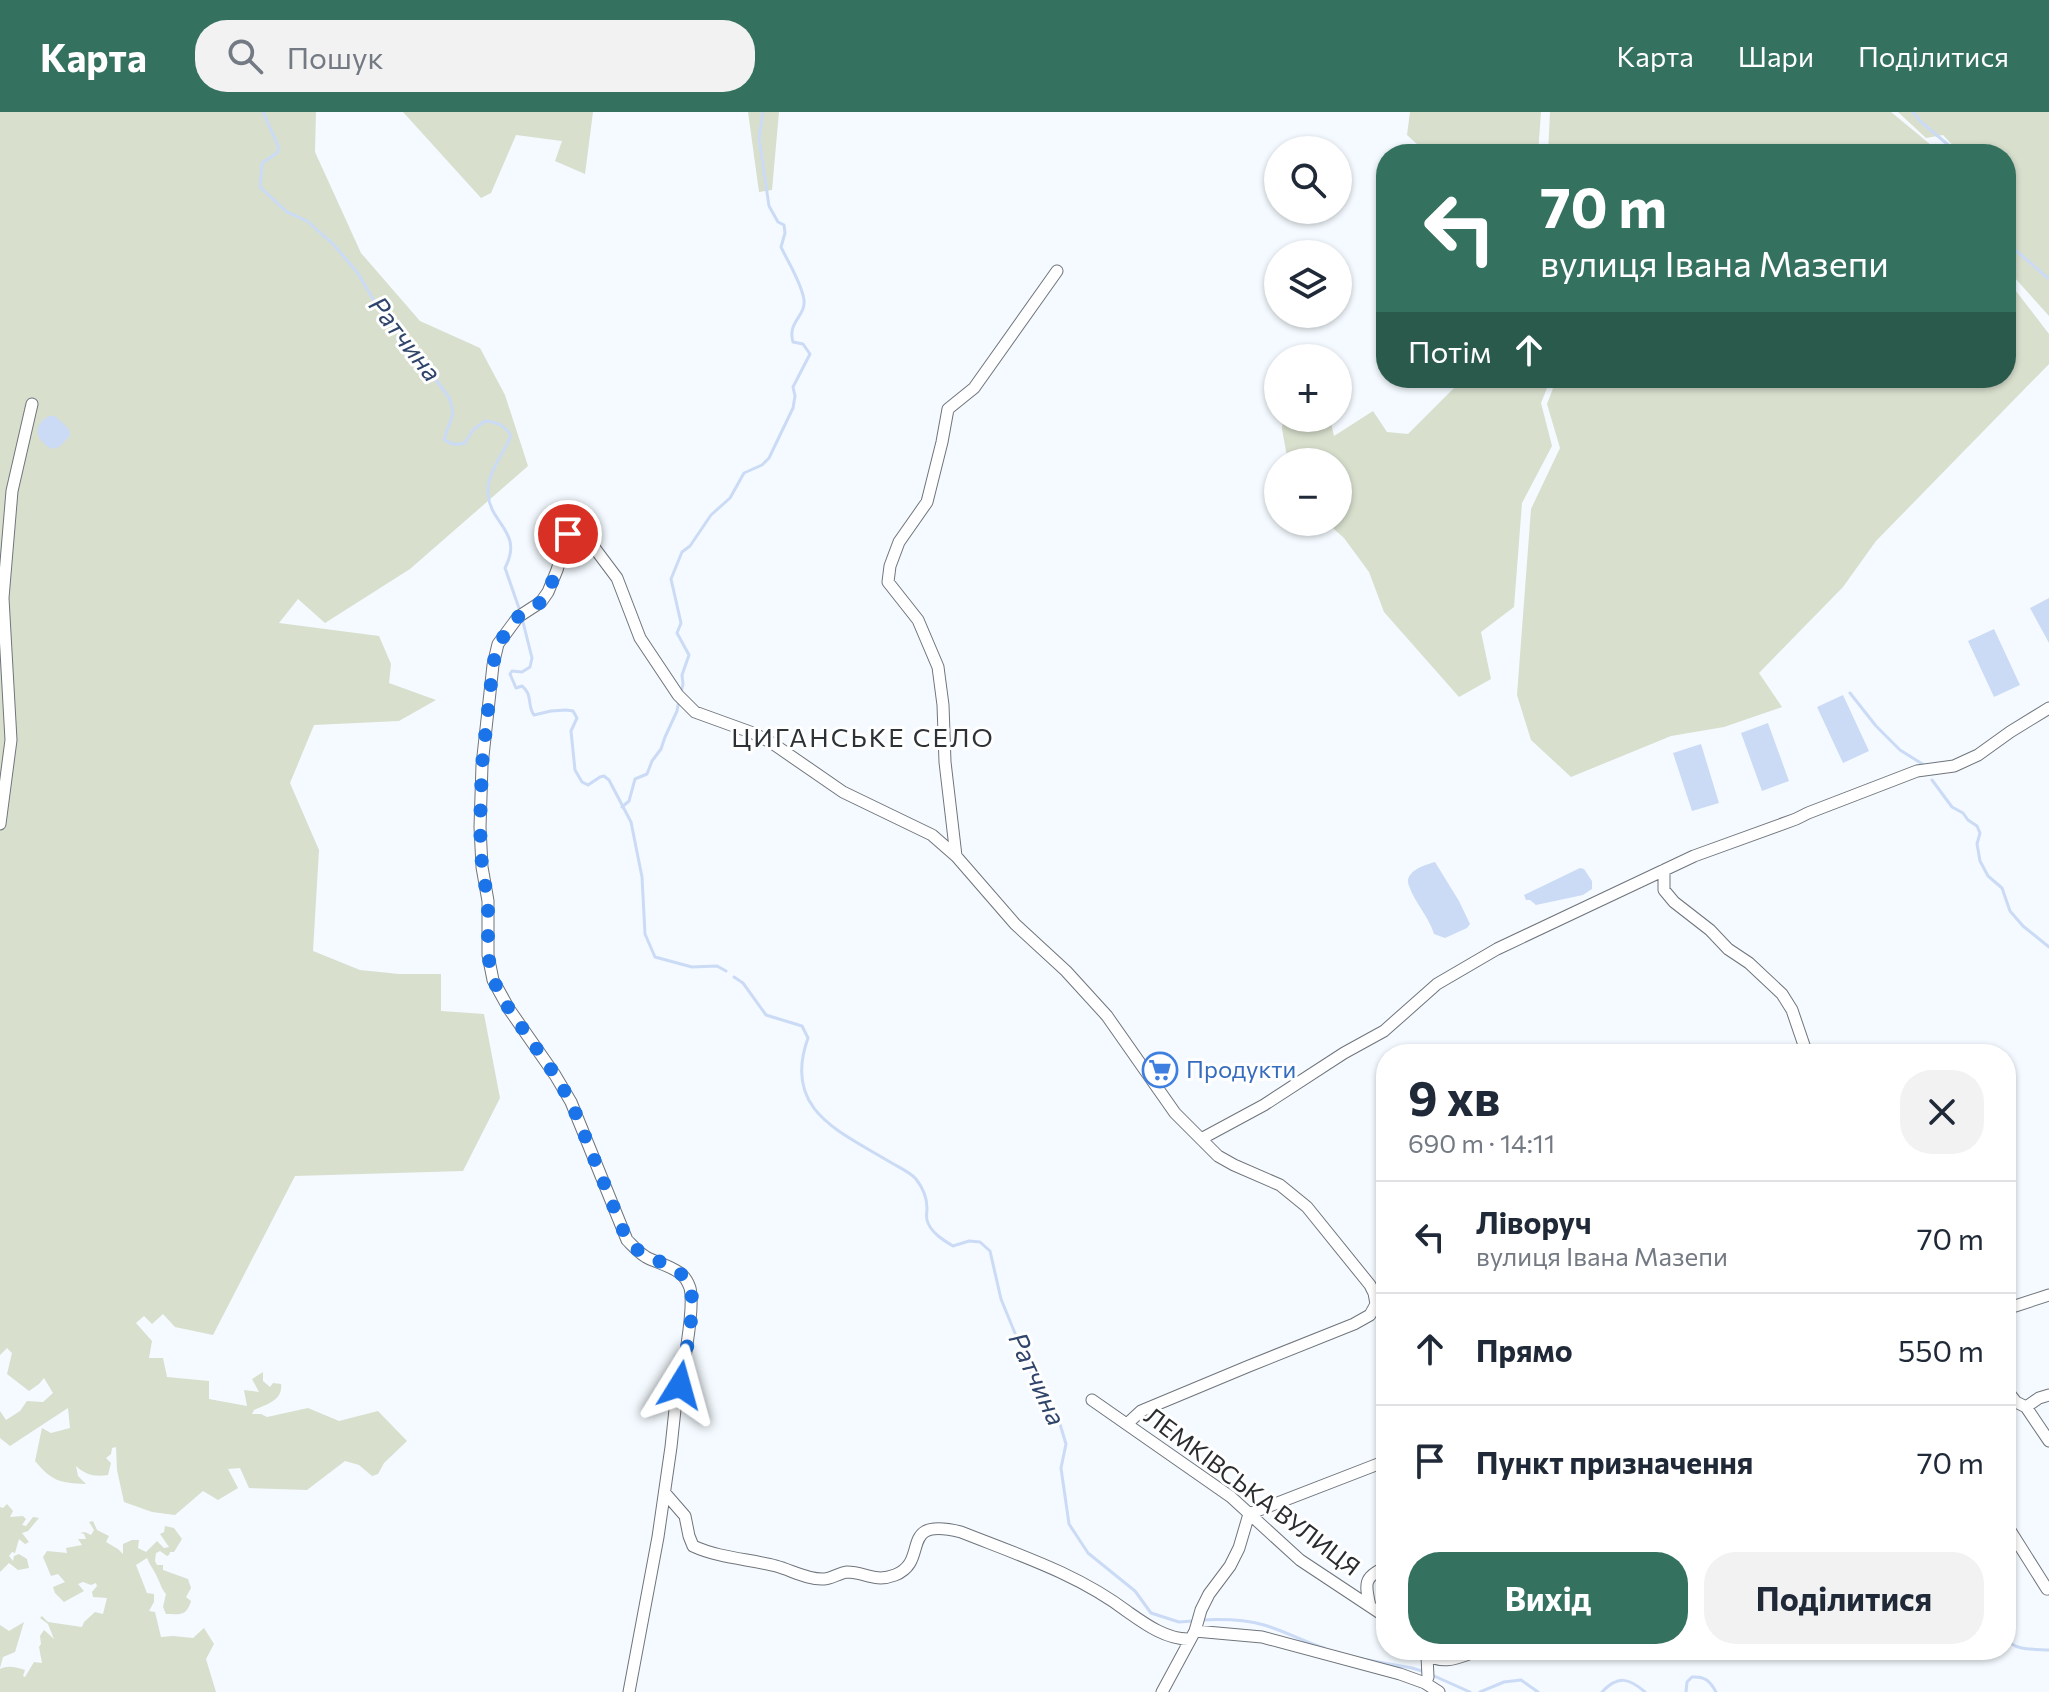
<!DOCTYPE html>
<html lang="uk">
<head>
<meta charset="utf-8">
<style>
  :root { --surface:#fff; --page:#f2f2f3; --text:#1f2937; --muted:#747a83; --line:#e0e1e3; --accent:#34715e }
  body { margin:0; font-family:Commissioner,sans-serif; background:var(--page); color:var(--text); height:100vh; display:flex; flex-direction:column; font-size:30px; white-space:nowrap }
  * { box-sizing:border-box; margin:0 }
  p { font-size:26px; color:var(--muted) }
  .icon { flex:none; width:44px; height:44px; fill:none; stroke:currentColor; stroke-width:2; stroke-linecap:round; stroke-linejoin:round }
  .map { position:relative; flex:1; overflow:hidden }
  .drawer { position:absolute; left:1376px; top:932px; width:640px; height:616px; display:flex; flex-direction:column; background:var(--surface); border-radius:32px; box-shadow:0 2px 6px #0004 }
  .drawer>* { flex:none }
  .top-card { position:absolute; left:1376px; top:32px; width:640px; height:244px; border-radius:32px; box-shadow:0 2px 6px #0004; background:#34715e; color:#fff; overflow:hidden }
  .controls { position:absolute; left:1264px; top:24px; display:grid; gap:16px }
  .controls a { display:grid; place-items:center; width:88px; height:88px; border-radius:50%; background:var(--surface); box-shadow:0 2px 6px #0004; font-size:40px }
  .pin { position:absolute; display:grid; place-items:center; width:68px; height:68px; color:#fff; margin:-34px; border:4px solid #fff; border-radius:50%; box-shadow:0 2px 8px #0007 }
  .me { position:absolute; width:88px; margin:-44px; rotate:8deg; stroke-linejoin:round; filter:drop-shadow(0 0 6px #0008) }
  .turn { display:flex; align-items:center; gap:28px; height:168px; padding:0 32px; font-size:36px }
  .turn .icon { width:104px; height:104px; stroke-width:2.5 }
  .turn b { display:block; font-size:56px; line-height:68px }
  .then { display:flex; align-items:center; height:76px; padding:0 32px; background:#0003; gap:16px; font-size:30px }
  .round { display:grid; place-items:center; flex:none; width:84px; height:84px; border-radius:32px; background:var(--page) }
  .overview { display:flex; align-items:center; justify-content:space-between; height:136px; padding:0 32px }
  h1 { font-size:48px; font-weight:700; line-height:60px }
  .action { display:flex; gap:16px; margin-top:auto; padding:16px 32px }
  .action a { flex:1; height:92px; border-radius:32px; background:var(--accent); color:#fff; font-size:32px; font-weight:700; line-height:92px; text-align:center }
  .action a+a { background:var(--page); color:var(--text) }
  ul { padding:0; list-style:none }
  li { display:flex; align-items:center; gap:24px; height:112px; padding:0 32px; border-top:2px solid var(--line) }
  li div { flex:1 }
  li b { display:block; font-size:30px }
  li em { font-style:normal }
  header { display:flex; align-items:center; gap:48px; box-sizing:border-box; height:112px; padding:0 40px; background:var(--accent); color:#fff }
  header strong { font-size:38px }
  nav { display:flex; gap:44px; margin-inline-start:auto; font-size:28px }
  .search { width:560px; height:72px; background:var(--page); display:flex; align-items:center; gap:20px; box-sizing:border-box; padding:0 28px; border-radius:32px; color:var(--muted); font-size:30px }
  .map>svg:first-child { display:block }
</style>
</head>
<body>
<header>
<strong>Карта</strong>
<div class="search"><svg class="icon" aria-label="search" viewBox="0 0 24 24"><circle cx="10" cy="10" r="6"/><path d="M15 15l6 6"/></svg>Пошук</div>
<nav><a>Карта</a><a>Шари</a><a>Поділитися</a></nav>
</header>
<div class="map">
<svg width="2049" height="1580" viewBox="0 0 2049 1580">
  <rect width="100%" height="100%" fill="#f4faff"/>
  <!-- green -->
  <path fill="#d8dfcd" d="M 0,0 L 316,0 L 315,40 L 361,141 L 420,209 L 480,236 L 505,283 L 528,354 L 410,457 L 325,511 L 298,487 L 279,511 L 379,524 L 391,552 L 389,571 L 436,588 L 399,609 L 314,613 L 290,671 L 319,738 L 313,839 L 360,858 L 399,862 L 441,862 L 441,899 L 484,902 L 500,986 L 463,1059 L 295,1064 L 213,1223 L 175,1215 L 163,1202 L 152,1212 L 144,1204 L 136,1211 L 152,1229 L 149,1246 L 163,1246 L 167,1265 L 209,1269 L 209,1287 L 247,1294 L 244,1278 L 259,1280 L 252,1267 L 263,1260 L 263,1269 L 270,1275 L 273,1271 L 281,1272 C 283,1288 267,1292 254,1298 L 252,1302 L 261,1302 L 267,1305 L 308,1296 L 339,1309 L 378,1299 L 407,1329 L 384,1351 L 378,1362 L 372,1364 L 359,1353 L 345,1349 L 307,1378 L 249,1376 L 240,1356 L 228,1357 L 238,1376 L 218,1388 L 203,1379 L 175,1403 L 152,1400 L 124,1390 L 117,1358 L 116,1335 L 112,1336 L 111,1342 L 106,1346 L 111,1351 L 108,1363 C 94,1365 86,1363 76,1354 L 78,1364 L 86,1372 C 59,1371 52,1369 35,1349 L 42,1316 L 51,1321 L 70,1316 L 68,1296 L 10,1334 L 0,1326 L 0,1299 L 6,1308 L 20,1299 L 27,1289 L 43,1290 L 53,1281 L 44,1266 L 39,1272 L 29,1279 L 7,1262 L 12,1241 L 7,1236 L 0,1243 Z
    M 403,0 L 593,0 L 585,62 L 555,49 L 562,29 L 516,23 L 491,81 L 481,86 Z
    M 748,0 L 779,0 L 772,78 L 759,80 Z
    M 1410,0 L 1541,0 L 1538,42 L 1479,42 L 1475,36 L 1464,42 L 1428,42 L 1407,23 Z
    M 1550,0 L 1891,0 L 1942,42 L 1548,42 Z
    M 1898,0 L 2049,0 L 2049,204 L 2006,156 L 2006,42 L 1961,42 L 1943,23 L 1926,26 Z
    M 2006,166 L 2049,222 L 2049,252 L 1876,429 L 1843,475 L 1759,561 L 1782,595 L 1724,615 L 1671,624 L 1571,665 L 1531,628 L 1517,583 L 1531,397 L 1560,336 L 1547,292 L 1557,266 L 2006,266 Z
    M 1464,266 L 1551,266 L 1541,291 L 1552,334 L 1522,391 L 1514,495 L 1481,520 L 1491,567 L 1459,585 L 1384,500 L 1369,460 L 1344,426 L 1326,410 L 1338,410 L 1338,350 L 1288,350 L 1282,317 L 1283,306 L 1330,306 L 1334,324 L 1373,299 L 1387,320 L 1408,322 Z
    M 7,1392 L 13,1399 L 10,1405 L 23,1404 L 26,1407 L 22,1413 L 26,1414 L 33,1405 L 39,1406 L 28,1419 L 22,1421 L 29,1430 L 25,1432 L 19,1427 L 15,1441 L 12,1440 L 9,1444 L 13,1449 L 14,1444 L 19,1442 L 27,1447 L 29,1456 L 18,1458 L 9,1451 L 0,1460 L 0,1395 L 3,1396 Z
    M 93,1409 L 97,1418 L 109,1424 L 106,1430 L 118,1437 L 123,1442 L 123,1432 L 132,1428 L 139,1428 L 138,1436 L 146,1440 L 157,1429 L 164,1436 L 169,1435 L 160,1422 L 164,1420 L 165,1414 L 174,1416 L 182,1427 L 174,1440 L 170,1440 L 169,1443 L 167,1444 L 160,1439 L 156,1441 L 155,1449 L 157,1453 L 163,1453 L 163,1458 L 188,1467 L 191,1476 L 186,1485 L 191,1489 C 186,1505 180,1502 166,1502 L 163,1495 L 166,1482 C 161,1476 161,1473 158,1467 C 155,1459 150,1454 147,1446 L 136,1453 L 147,1481 L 154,1482 L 154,1490 L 149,1499 L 155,1500 L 161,1525 L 173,1524 L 193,1526 L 204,1516 L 214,1532 L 206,1547 L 216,1580 L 0,1580 L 0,1557 C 8,1553 16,1555 25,1558 L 23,1564 L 25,1565 L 34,1550 L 42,1551 L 39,1535 L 41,1532 L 40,1524 L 44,1518 L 54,1527 L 48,1512 L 40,1506 L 42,1504 L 48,1510 L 82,1515 L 84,1510 L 95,1500 L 103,1502 L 107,1486 L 93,1485 L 92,1480 L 97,1474 L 96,1471 L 91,1473 L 83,1470 L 78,1472 L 84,1479 L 64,1490 L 55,1481 L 53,1475 L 65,1470 L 58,1462 L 51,1464 L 43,1445 L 47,1439 L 67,1441 L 66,1436 L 82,1433 L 78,1427 L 86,1427 L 84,1422 L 80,1421 L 85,1420 L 91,1423 L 94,1418 L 89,1410 Z
    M 24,1510 L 15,1540 L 3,1545 L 0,1556 L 0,1513 L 9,1519 Z"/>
  <!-- water -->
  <path fill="#cbdbf6" d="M 49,304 L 55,304 L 69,317 L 70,324 L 59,335 L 51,337 C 36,327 31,315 49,304 Z
    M 2049,486 L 2049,531 L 2030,496 Z
    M 1994,517 L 2020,573 L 1994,585 L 1968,529 Z
    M 1843,583 L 1869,639 L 1843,651 L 1817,595 Z
    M 1768,611 L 1789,669 L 1762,679 L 1741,621 Z
    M 1701,632 L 1719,691 L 1692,699 L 1673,641 Z
    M 1435,750 L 1459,789 L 1470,812 L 1467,816 L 1445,826 L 1434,822 C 1429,805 1415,791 1409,774 C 1407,769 1408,765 1411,762 C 1415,756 1428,752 1435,750 Z
    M 1580,756 L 1584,757 L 1592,769 L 1592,777 L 1583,783 L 1536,793 L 1530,788 L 1526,788 L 1524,783 Z"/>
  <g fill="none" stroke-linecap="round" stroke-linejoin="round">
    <!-- stream -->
    <path stroke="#cbdbf6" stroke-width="3" d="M 263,0 L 279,36 L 277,41 L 262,51 L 260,75 L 287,100 L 307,109 L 333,132 L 357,160 L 385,207 L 411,229 L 429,258 L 450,287 L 453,302 L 444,327 C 451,333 456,333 465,331 L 473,318 L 485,309 C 497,310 505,313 511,324 C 504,341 486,362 488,382 C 490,412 524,420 505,456 L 520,499
      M 1913,0 L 1920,9 L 1959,42
      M 2006,130 L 2049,167
      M 522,506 L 532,546 L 530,555 L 522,560 L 512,559 L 510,562 L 516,576 L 522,574 C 533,582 527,594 534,603 L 551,599 L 566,598 L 573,599 L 577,606 L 571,619 L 575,658 L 582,670 L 588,673 L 600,665 L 604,664 L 609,668 L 631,710 L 642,765 L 645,822 L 655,845 L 692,855 L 717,854 L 726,859
      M 681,581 L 683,572 L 682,563 L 689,543 L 677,521 L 681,511 L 671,467 L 682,440 L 690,434 L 711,403 L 730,386 L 744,361 L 762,353 L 769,346 L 793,296 L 795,284 L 793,275 L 810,242 L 803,232 L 793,230 C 787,210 806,204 804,188 C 802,172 788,150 781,135 L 785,121 L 784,113 L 778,110 L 769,94 L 759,26 L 763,0
      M 1850,581 L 1876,614 L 1900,638 L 1924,653
      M 1932,668 L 1952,695 L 1963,701 L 1968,708 L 1977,714 L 1980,721 L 1977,732 L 1980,749 L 1988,764 L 2002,776 L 2010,799 L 2023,814 L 2049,835
      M 622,695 L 629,689 L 635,667 L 647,662 L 652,649 L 661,637 L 665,625 L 677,599 L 679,588
      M 734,865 L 743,871 L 766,903 L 802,914 L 808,926 C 782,998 839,1019 890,1050 C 898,1055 910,1060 916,1067 C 923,1076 927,1085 927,1096 C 927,1100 926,1104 927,1108 C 930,1120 943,1128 953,1134 L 969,1129 L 980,1130 L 990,1139 L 1001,1187 L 1030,1258 L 1059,1309 L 1066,1332 L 1061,1356 L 1069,1412 L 1088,1441 L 1135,1479 L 1151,1501 L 1179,1510 L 1193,1509
      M 2006,1491 L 2008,1496 L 2006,1507
      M 1201,1508 C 1222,1507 1243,1507 1264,1513 C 1285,1519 1304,1530 1324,1536
      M 2006,1526 C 2013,1539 2035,1537 2049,1538
      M 1362,1547 L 1412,1556 L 1425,1560
      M 1432,1563 L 1470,1580
      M 1480,1580 L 1504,1570 L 1521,1568 L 1538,1580
      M 1602,1580 C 1618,1563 1629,1566 1645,1580
      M 1686,1580 L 1687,1570 L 1692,1565 C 1705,1564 1710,1569 1716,1580"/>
    <!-- minor casing -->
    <g stroke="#6f757b" stroke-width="13">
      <path id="minor" d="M 0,712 L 11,628 L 3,486 L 12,379 L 32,292
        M 956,744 L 945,650 L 943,593 L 938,555 L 918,508 L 888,470 L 890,454 L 899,430 L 927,390 L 942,330 L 948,297 L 974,276 L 1057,159
        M 1664,758 L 1664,778 L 1674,790 L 1710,818 L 1728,837 L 1749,851 L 1782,882 L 1792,898 L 1807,942
        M 1201,1027 L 1264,993 L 1344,941 L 1384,919 L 1437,872 L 1497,837 L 1694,744 L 1796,707 L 1808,701 L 1917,659 L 1954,654 L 1978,643 L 2010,620 L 2049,596
        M 2006,1197 L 2049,1183
        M 2006,1277 L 2016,1290 L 2026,1295 L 2049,1329
        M 1092,1288 L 1231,1385 L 1300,1448 L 1386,1505
        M 2026,1295 L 2039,1286 L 2049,1283
        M 1127,1312 L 1141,1299 L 1249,1254 L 1354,1212 L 1370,1203 L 1376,1192
        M 665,1381 L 685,1404 L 689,1424 L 693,1434 C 719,1446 749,1447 776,1454 C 791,1458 808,1468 824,1467 C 831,1467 839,1461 847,1460 C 865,1460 874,1471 895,1463 C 931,1449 896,1404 961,1420 C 1019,1443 1078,1462 1128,1500 C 1145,1512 1167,1528 1190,1527
        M 2006,1412 L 2047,1477 L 2049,1476
        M 1370,1494 C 1365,1472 1363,1465 1386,1455
        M 1195,1519 L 1262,1525 L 1400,1562 L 1425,1571 L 1439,1580
        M 1418,1538 C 1442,1554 1454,1548 1479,1538
        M 1425,1571 L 1428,1565 L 1427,1544
        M 629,1580 L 658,1425 L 671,1335 L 676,1288 C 682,1267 695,1196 690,1176 C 688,1170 684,1164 680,1161 C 669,1153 657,1151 646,1145 C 638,1140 633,1134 627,1128 L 571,990 L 555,963 L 509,897 L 493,868 L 488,843 L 488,789 L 482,755 L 480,715 L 482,653 L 493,553 L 498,532 L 518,505 L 541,490 L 548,480 L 557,458 L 568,422 L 581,418 L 617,466 L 640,526 L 678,583 L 695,600 L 753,621 L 772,631 L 843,680 L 932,723 L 956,744 L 1015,812 L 1066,859 L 1107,904 L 1175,1001 L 1218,1044 L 1234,1053 L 1280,1073 L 1307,1095 L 1370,1173 L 1374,1181 L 1376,1192 L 1386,1194
        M 1162,1580 L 1195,1519 L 1201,1498 L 1209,1482 L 1230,1454 L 1239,1436 L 1249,1402 L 1386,1349"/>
    </g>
    <!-- minor -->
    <use href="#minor" stroke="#fff" stroke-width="11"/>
  </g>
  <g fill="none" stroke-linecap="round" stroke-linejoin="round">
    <!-- route -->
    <path stroke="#1a73e8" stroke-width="14" stroke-dasharray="0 25.2" d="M 568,422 L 557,458 L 548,480 L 541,490 L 518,505 L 498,532 L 493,553 L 482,653 L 480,715 L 482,755 L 488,789 L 488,843 L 493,868 L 509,897 L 555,963 L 571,990 L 627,1128 C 646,1149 659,1146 679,1160 C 683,1164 688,1169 690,1175 C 697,1195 684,1250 680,1273"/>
  </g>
  <!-- icons -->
  <defs>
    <g id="supermarket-ring" transform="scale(1.8)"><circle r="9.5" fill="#fff" stroke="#3f7fe0" stroke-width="1.5"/><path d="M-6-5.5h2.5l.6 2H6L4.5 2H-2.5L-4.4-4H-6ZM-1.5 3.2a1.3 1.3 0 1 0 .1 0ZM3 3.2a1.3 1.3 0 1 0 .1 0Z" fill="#3f7fe0"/></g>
  </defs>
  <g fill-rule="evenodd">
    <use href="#supermarket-ring" x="1160" y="958"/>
  </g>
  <g text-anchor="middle" stroke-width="6" stroke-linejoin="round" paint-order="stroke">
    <!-- shop labels -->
    <g font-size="24" fill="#366cbe" stroke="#fff" text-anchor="start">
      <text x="1186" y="966">Продукти</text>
    </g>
    <!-- street labels -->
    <g font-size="24" fill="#2a2c2f" stroke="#fff">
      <text transform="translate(1252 1380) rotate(37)" y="8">ЛЕМКІВСЬКА ВУЛИЦЯ</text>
    </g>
    <!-- water labels -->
    <g font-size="26" font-style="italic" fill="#2f456b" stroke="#fff">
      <text transform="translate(405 227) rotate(52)" y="9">Ратчина</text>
      <text transform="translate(1037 1267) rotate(65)" y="9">Ратчина</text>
    </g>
    <!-- neighbourhood labels -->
    <g font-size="26" letter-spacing="2" fill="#2d3237" stroke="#fff">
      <text x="863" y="635">ЦИГАНСЬКЕ СЕЛО</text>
    </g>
  </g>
</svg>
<div class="controls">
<a><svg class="icon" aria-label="search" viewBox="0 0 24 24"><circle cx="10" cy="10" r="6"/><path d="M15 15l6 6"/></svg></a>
<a><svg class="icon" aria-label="layers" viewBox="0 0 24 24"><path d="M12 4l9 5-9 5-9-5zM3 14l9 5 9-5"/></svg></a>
<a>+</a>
<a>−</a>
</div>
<div class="pin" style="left:568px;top:422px;background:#d93025"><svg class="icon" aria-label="arrive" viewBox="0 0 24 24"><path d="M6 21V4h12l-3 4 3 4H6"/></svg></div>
<svg class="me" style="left:680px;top:1273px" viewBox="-20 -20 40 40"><path d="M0-17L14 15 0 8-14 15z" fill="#1a73e8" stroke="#fff" stroke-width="4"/></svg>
<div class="top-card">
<div class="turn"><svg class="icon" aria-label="left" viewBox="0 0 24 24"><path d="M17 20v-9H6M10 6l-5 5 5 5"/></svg><div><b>70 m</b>вулиця Івана Мазепи</div></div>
<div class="then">Потім<svg class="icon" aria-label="ahead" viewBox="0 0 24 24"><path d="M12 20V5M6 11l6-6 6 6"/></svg></div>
</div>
<section class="drawer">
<div class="overview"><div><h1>9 хв</h1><p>690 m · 14:11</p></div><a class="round"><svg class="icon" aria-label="close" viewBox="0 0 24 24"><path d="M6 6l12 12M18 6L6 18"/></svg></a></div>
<ul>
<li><svg class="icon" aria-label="left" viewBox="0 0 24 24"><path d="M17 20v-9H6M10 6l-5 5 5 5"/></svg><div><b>Ліворуч</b><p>вулиця Івана Мазепи</p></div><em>70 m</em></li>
<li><svg class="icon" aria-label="ahead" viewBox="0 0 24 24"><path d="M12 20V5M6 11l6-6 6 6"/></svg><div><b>Прямо</b></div><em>550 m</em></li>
<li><svg class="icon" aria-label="arrive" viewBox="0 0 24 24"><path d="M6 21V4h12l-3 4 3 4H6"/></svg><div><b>Пункт призначення</b></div><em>70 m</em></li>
</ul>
<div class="action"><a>Вихід</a><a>Поділитися</a></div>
</section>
</div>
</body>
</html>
